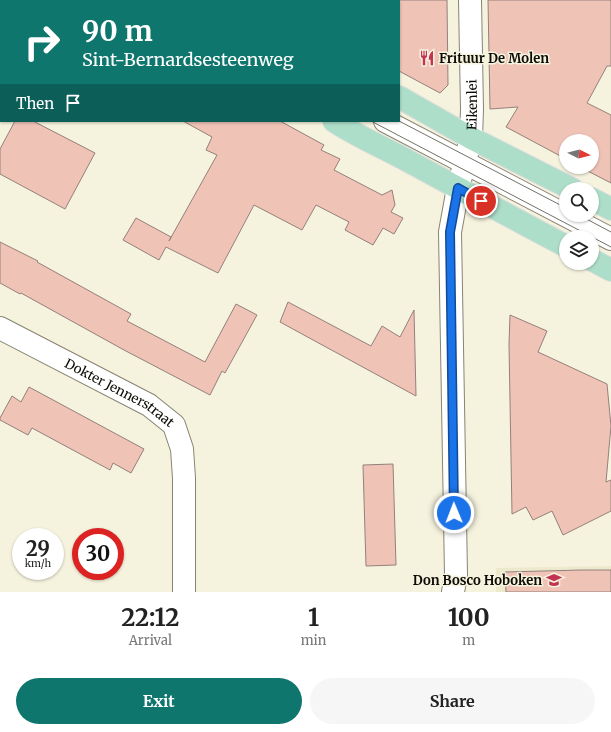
<!DOCTYPE html>
<html lang="en">
<head>
<meta charset="utf-8">
<style>
  :root { --surface:#fff; --page:#f6f6f6; --text:#222; --muted:#767676; --accent:#0f766e }
  body { margin:0; font-family:Merriweather,serif; background:var(--page); color:var(--text); height:100vh; display:flex; flex-direction:column; font-size:15px; white-space:nowrap }
  * { box-sizing:border-box; margin:0 }
  p { font-size:13px; color:var(--muted) }
  .icon { flex:none; width:22px; height:22px; fill:none; stroke:currentColor; stroke-width:2; stroke-linecap:round; stroke-linejoin:round }
  .map { position:relative; height:592px; overflow:hidden }
  .sheet { display:flex; flex-direction:column; background:var(--surface); flex:1 }
  .sheet>* { flex:none }
  .banner { position:absolute; left:0px; top:0px; width:400px; height:122px; box-shadow:0 1px 3px #0004; background:#0f766e; color:#fff; overflow:hidden }
  .needle { width:26px; rotate:96deg }
  .tools { position:absolute; left:559px; top:134px; display:grid; gap:8px }
  .tools a { display:grid; place-items:center; width:40px; height:40px; border-radius:50%; background:var(--surface); box-shadow:0 1px 3px #0004; font-size:20px }
  .speed { position:absolute; left:12px; top:528px; display:flex; gap:8px; font-size:20px; font-weight:700; text-align:center }
  .speed>* { display:grid; place-content:center; width:52px; height:52px; border-radius:50%; background:var(--surface); box-shadow:0 1px 3px #0004; line-height:1 }
  .speed small { font-size:10px; font-weight:400 }
  .speed .limit { border:6px solid #d22; background:#fff; color:#111 }
  .pin { position:absolute; display:grid; place-items:center; width:34px; height:34px; color:#fff; margin:-17px; border:2px solid #fff; border-radius:50%; box-shadow:0 1px 4px #0007 }
  .me { position:absolute; width:44px; margin:-22px; rotate:359deg; stroke-linejoin:round; filter:drop-shadow(0 0 3px #0008) }
  .turn { display:flex; align-items:center; gap:14px; height:84px; padding:0 16px; font-size:18px }
  .turn .icon { width:52px; height:52px; stroke-width:2.5 }
  .turn b { display:block; font-size:28px; line-height:34px }
  .then { display:flex; align-items:center; height:38px; padding:0 16px; background:#0003; gap:8px; font-size:15px }
  .eta { display:flex; justify-content:space-evenly; align-items:center; height:68px; text-align:center }
  .eta b { font-size:24px; font-weight:700; line-height:28px }
  .button { display:flex; gap:8px; margin-top:auto; padding:8px 16px }
  .button a { flex:1; height:46px; border-radius:24px; background:var(--accent); color:#fff; font-size:16px; font-weight:700; line-height:46px; text-align:center }
  .button a+a { background:var(--page); color:var(--text) }
  .map>svg:first-child { display:block }
</style>
</head>
<body>
<div class="map">
<svg width="611" height="592" viewBox="0 0 611 592">
  <rect width="100%" height="100%" fill="#f5f2de"/>
  <!-- built -->
  <path fill="#ede9cd" d="M 611,566 L 611,592 L 496,592 L 496,568 Z"/>
  <!-- building -->
  <path fill="#f0c3b7" stroke="#94807a" d="M 399,0 L 447,0 L 448,85 L 440,93 L 399,71 Z
    M 488,0 L 611,0 L 611,66 L 607,66 L 587,103 L 611,115 L 611,183 L 580,167 L 592,167 L 592,141 L 566,141 L 566,159 L 506,127 L 518,107 L 490,109 Z
    M 15,121 L 33,121 L 95,153 L 65,209 L 0,174 L 0,149 Z
    M 183,121 L 280,121 L 324,145 L 321,150 L 340,159 L 334,170 L 382,195 L 392,190 L 395,205 L 391,212 L 403,218 L 394,234 L 383,228 L 373,245 L 345,230 L 349,222 L 316,205 L 302,230 L 254,205 L 218,273 L 166,247 L 159,260 L 123,240 L 136,218 L 171,237 L 169,241 L 217,155 L 206,150 L 212,137 Z
    M 0,242 L 38,261 L 37,262 L 131,314 L 127,321 L 205,362 L 236,304 L 257,315 L 225,373 L 222,371 L 210,395 L 124,350 L 21,293 L 20,294 L 0,283 Z
    M 288,302 L 371,346 L 382,326 L 400,337 L 414,310 L 416,396 L 280,322 Z
    M 510,315 L 547,331 L 538,352 L 607,384 L 611,426 L 606,482 L 611,480 L 611,511 L 563,535 L 552,511 L 533,520 L 526,507 L 512,514 L 509,344 Z
    M 29,387 L 144,449 L 131,473 L 113,463 L 110,470 L 32,428 L 28,435 L 0,420 L 0,418 L 12,396 L 21,402 Z
    M 393,464 L 396,565 L 366,566 L 363,465 Z
    M 581,570 L 611,570 L 611,592 L 506,592 L 505,572 Z"/>
  <g fill="none" stroke-linecap="round" stroke-linejoin="round">
    <!-- minor casing -->
    <g stroke="#878472" stroke-width="24">
      <g id="minor">
        <path d="M 156,0 L 158,1"/>
        <path d="M 385,121 L 611,239"/>
        <path id="s1" d="M 0,328 L 149,405 L 174,425 L 182,449 L 184,478 L 184,592"/>
        <path id="s2" d="M 453,592 L 456,575 L 450,232 L 458,188 L 471,138 L 472,109 L 470,0"/>
      </g>
    </g>
    <!-- major casing -->
    <g stroke="#dddddc" stroke-width="24">
      <path id="major" d="M 97,0 L 99,1
        M 200,0 L 202,1
        M 399,97 L 471,138 L 572,189
        M 334,121 C 358,137 385,148 410,162 C 462,190 514,219 566,246
        M 592,199 L 611,209
        M 592,260 L 611,270"/>
    </g>
    <!-- minor -->
    <use href="#minor" stroke="#fff" stroke-width="22"/>
    <!-- major -->
    <use href="#major" stroke="#addec9" stroke-width="22"/>
    <!-- tram -->
    <path stroke="#737165" stroke-width="1" d="M 142,0 L 144,1
      M 171,0 L 173,1
      M 371,121 L 592,237
      M 399,121 L 566,208
      M 579,215 L 611,232
      M 592,237 L 611,247"/>
  </g>
  <g fill="none" stroke-linecap="round" stroke-linejoin="round">
    <!-- route casing -->
    <g stroke="#114b97" stroke-width="10">
      <path id="route" d="M 454,513 L 450,232 L 458,188 L 481,201"/>
    </g>
    <!-- route -->
    <use href="#route" stroke="#1a73e8" stroke-width="7"/>
  </g>
  <!-- icons -->
  <defs>
    <g id="restaurant-bare" transform="scale(1.2)"><path d="M-5-6h1v4h1v-4h1v4h1v-4h1v5L-1.5 .5V6h-2V.5L-5-1ZM5-6V6H3V1.5H1.5Q1.5-4 5-6Z" fill="#c33352" stroke="#f5f2de" stroke-width="2.5" paint-order="stroke"/></g>
    <g id="school-bare" transform="scale(1.2)"><path d="M0-5L7-2L0 1L-7-2ZM-4 1L0 2.5L4 1V4Q0 6-4 4Z" fill="#c33352" stroke="#f5f2de" stroke-width="2.5" paint-order="stroke"/></g>
  </defs>
  <g fill-rule="evenodd">
    <use href="#restaurant-bare" x="427" y="58"/>
    <use href="#school-bare" x="554" y="580"/>
  </g>
  <g text-anchor="middle" stroke-width="3" stroke-linejoin="round" paint-order="stroke">
    <!-- poi labels -->
    <g font-size="13" font-weight="bold" fill="#0d0c06" stroke="#f5f2de" text-anchor="start">
      <text x="439" y="63">Frituur De Molen</text>
      <text x="542" y="585" text-anchor="end">Don Bosco Hoboken</text>
    </g>
    <!-- street labels -->
    <g font-size="13" fill="#0d0c06" stroke="#f5f2de">
      <text dy="5" stroke="none"><textPath href="#s2" startOffset="490">Eikenlei</textPath></text>
      <text dy="5" stroke="none"><textPath href="#s1" startOffset="136">Dokter Jennerstraat</textPath></text>
    </g>
  </g>
</svg>
<div class="tools">
<a><svg class="needle" viewBox="-14 -14 28 28"><path d="M0-13l5 13h-10z" fill="#e53935"/><path d="M0 13l5-13h-10z" fill="#767676"/></svg></a>
<a><svg class="icon" aria-label="search" viewBox="0 0 24 24"><circle cx="10" cy="10" r="6"/><path d="M15 15l6 6"/></svg></a>
<a><svg class="icon" aria-label="layers" viewBox="0 0 24 24"><path d="M12 4l9 5-9 5-9-5zM3 14l9 5 9-5"/></svg></a>
</div>
<div class="speed"><div>29<small>km/h</small></div><div class="limit">30</div></div>
<div class="pin" style="left:481px;top:201px;background:#d93025"><svg class="icon" aria-label="arrive" viewBox="0 0 24 24"><path d="M6 21V4h12l-3 4 3 4H6"/></svg></div>
<svg class="me" style="left:454px;top:513px" viewBox="-20 -20 40 40"><circle r="17" fill="#1a73e8" stroke="#fff" stroke-width="3"/><path d="M0-11L8 9 0 5-8 9z" fill="#fff"/></svg>
<div class="banner">
<div class="turn"><svg class="icon" aria-label="right" viewBox="0 0 24 24"><path d="M7 20v-9h11M14 6l5 5-5 5"/></svg><div><b>90 m</b>Sint-Bernardsesteenweg</div></div>
<div class="then">Then<svg class="icon" aria-label="arrive" viewBox="0 0 24 24"><path d="M6 21V4h12l-3 4 3 4H6"/></svg></div>
</div>
</div>
<section class="sheet">
<div class="eta">
<div><b>22:12</b><p>Arrival</p></div>
<div><b>1</b><p>min</p></div>
<div><b>100</b><p>m</p></div>
</div>
<div class="button"><a>Exit</a><a>Share</a></div>
</section>
</body>
</html>
